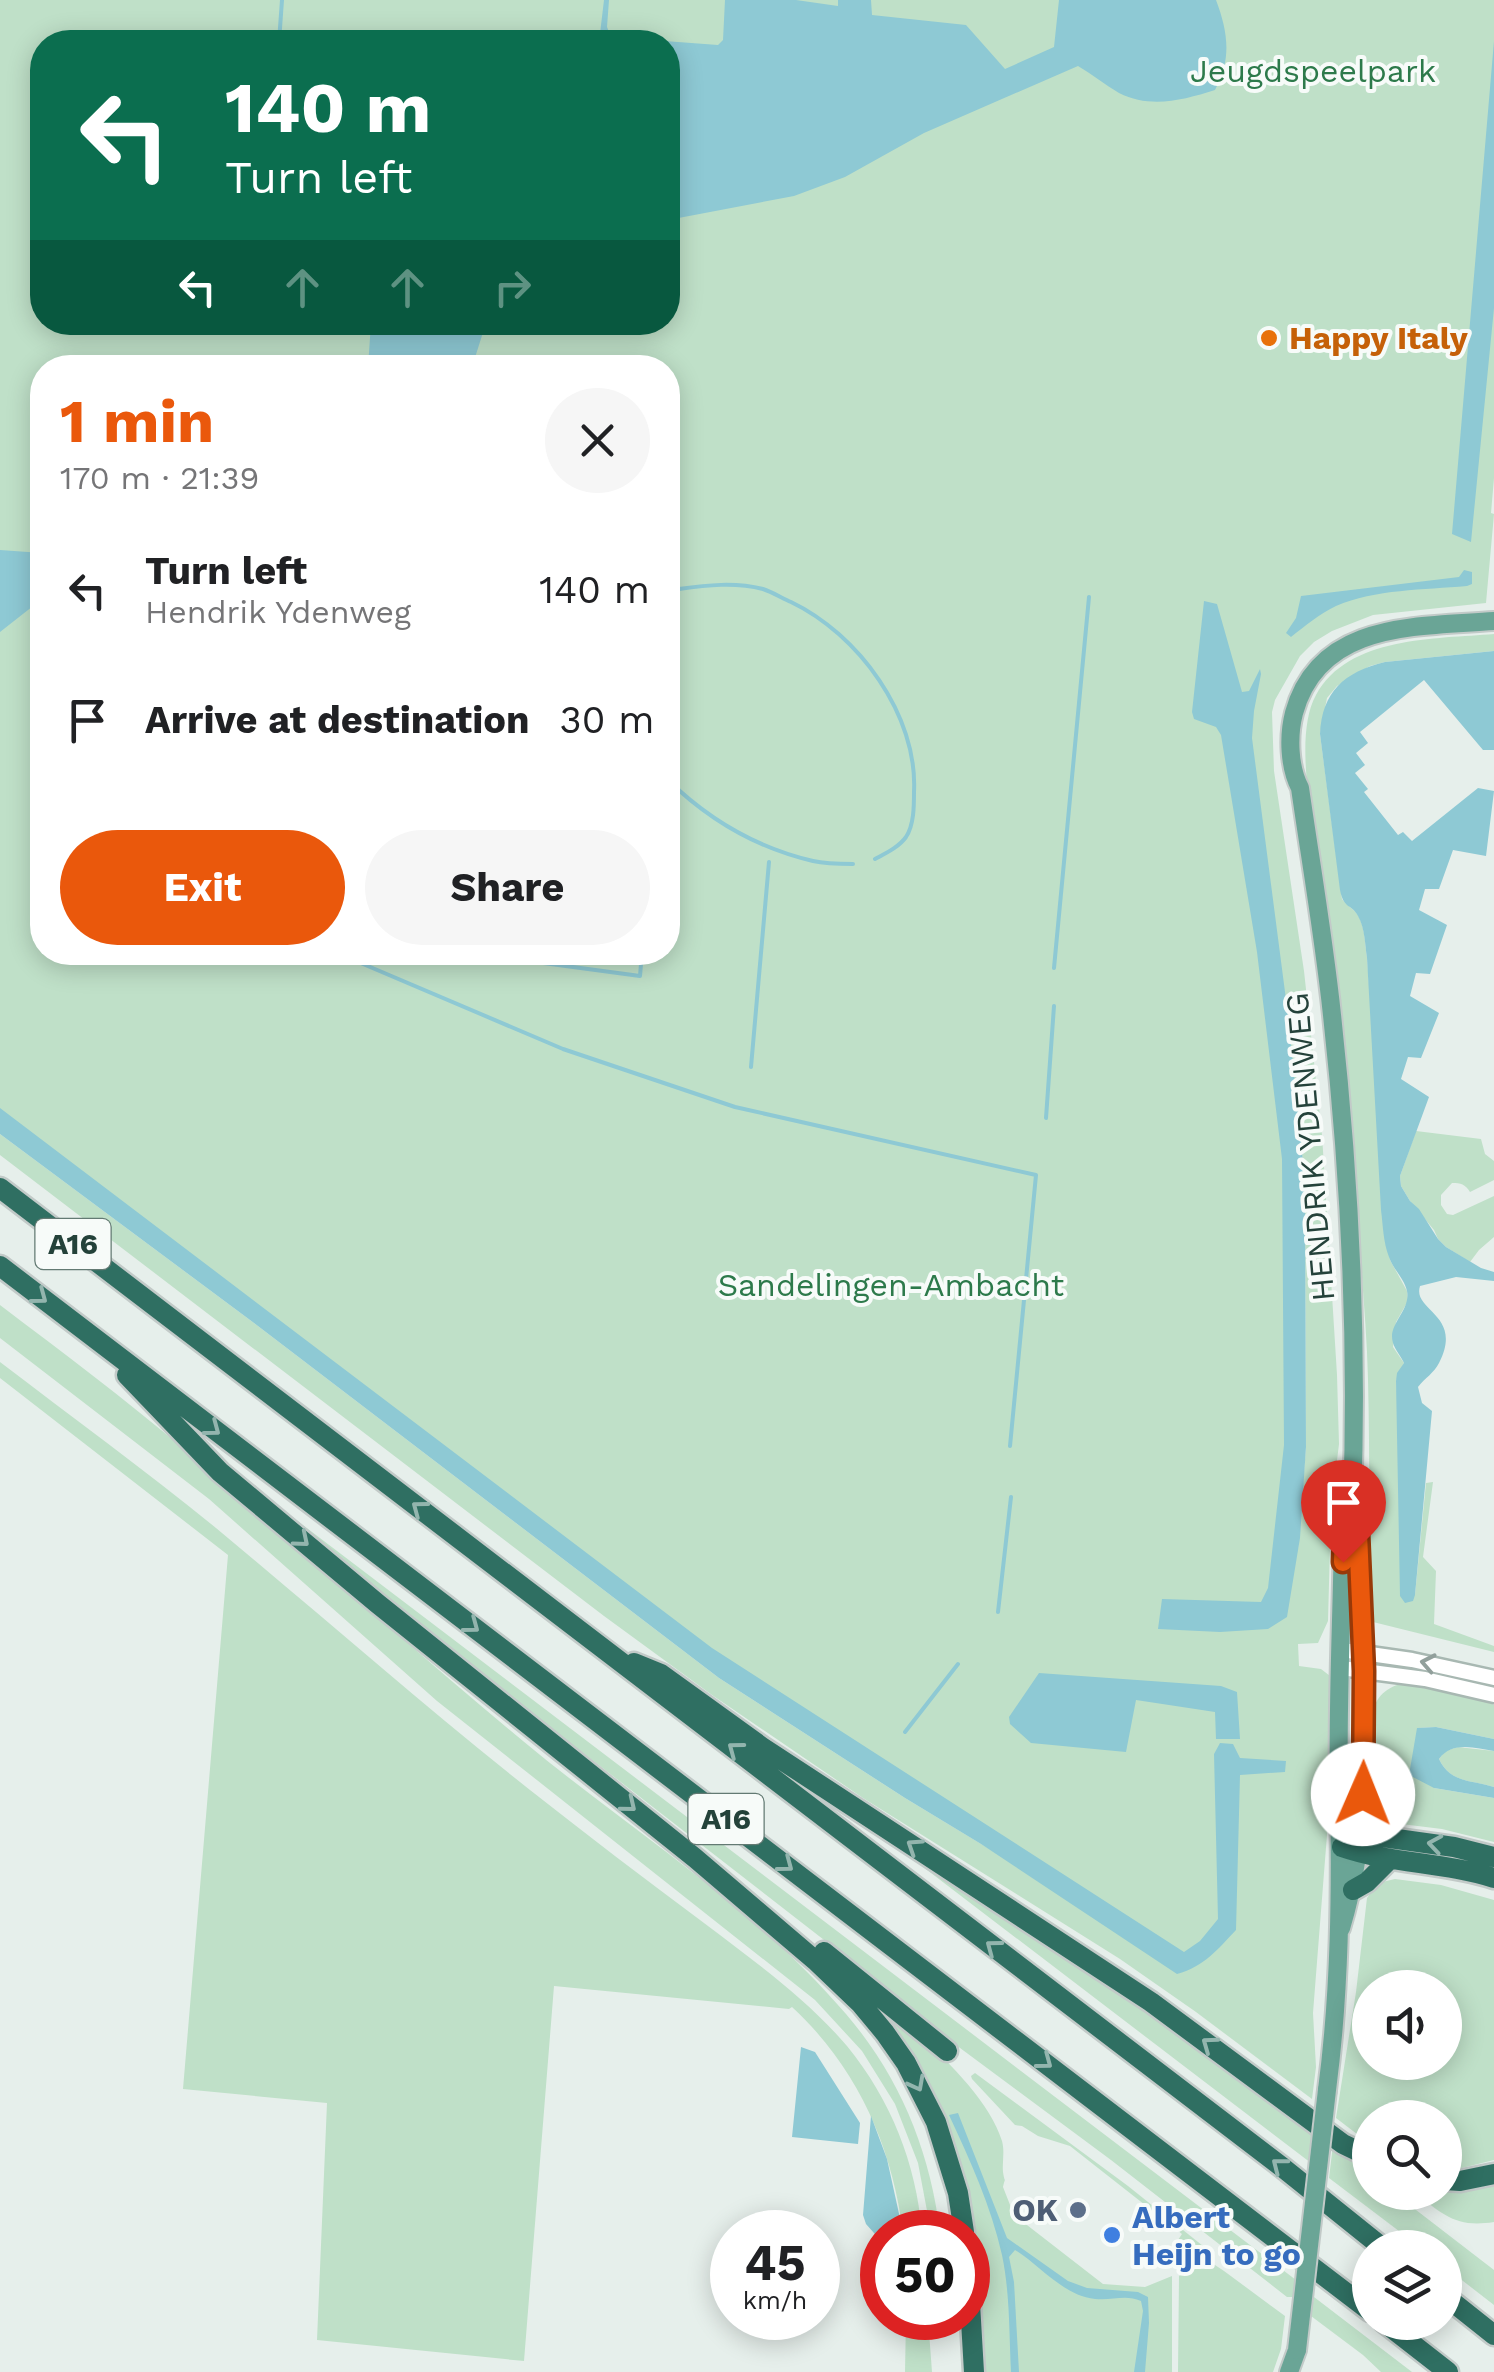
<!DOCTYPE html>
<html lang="en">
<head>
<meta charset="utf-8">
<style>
  :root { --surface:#fff; --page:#f6f6f6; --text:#202124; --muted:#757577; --accent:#ea580c }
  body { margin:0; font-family:"Work Sans",sans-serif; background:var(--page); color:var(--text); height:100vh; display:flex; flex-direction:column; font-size:38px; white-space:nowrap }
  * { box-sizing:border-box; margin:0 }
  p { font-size:32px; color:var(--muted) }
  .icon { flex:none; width:55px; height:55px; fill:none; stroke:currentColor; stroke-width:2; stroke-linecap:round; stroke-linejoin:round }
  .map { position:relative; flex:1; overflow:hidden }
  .details { position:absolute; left:30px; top:355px; width:650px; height:610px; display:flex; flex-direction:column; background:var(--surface); border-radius:40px; box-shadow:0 5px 25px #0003 }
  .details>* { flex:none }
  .top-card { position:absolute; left:30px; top:30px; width:650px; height:305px; border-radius:40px; box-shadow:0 5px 25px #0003; background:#0b6e4f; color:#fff; overflow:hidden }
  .controls { position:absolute; left:1352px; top:1970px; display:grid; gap:20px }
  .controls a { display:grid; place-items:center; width:110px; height:110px; border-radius:50%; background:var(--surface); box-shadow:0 5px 25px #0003; font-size:50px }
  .speed { position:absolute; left:710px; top:2210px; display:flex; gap:20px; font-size:50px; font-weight:700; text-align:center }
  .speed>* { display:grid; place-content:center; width:130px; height:130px; border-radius:50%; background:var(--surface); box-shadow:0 5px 25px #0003; line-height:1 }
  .speed small { font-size:25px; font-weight:400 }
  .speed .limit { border:15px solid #d22; background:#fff; color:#111 }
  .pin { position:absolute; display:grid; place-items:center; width:85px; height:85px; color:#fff; margin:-102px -42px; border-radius:50% 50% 50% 0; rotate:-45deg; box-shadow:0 0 10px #0007 }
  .pin .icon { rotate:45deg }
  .me { position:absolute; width:110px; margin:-55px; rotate:1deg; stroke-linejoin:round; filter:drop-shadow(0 0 8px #0008) }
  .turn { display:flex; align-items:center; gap:35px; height:210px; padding:0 30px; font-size:45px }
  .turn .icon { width:130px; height:130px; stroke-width:2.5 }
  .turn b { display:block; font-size:70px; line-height:85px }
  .lanes { display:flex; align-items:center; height:95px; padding:0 30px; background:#0003; justify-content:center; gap:50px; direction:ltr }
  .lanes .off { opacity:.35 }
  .round { display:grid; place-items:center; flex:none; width:105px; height:105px; border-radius:52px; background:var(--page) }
  .headline { display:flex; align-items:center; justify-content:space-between; height:170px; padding:0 30px }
  h1 { font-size:60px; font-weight:700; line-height:75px; color:var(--accent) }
  .action { display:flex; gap:20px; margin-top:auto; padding:20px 30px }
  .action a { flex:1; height:115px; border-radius:60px; background:var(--accent); color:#fff; font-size:40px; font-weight:700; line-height:115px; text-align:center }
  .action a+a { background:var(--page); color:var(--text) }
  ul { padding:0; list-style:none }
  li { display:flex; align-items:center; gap:30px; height:130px; padding:0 30px }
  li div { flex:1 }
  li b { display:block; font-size:38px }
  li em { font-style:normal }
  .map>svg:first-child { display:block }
</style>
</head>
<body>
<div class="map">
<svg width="1494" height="2372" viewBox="0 0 1494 2372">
  <rect width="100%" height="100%" fill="#e6efeb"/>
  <!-- green -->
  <path fill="#bfe0c8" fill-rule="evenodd" d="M 0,0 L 1494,0 L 1494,478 L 1491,513 L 1494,514 L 1486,603 L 1373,615 L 1332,631 L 1314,642 L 1300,656 L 1275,700 L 1272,712 L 1274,771 L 1304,971 L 1322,1135 L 1337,1375 L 1339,1444 L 1331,1510 L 1328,1621 L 1318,1643 L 1298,1644 L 1299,1666 L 1321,1669 L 1334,1679 L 1332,1771 L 1313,2013 L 1316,2067 L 1312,2099 L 1196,2012 L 1120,1959 L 863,1798 L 712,1695 L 604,1616 L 0,1155 L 0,1134 L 250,1320 L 719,1678 L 905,1798 L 1175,1961 L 721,1658 L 0,1125 ZM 42,42 L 668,42 L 668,322 L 42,322 ZM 42,368 L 668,368 L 668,952 L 42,952 ZM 1284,990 L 1305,1182 L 1306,1447 L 1298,1549 Z
    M 1494,634 L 1494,651 L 1385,662 L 1370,666 L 1337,686 L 1327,698 L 1320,734 L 1342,899 C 1347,906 1355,909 1359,917 C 1365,928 1365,945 1367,958 L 1390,1260 L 1407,1291 L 1408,1301 L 1396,1322 L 1393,1347 L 1404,1363 L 1396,1381 L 1415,1595 L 1426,1483 L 1433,1482 L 1423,1557 L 1436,1571 L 1434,1624 L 1494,1646 L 1494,1652 L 1369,1621 C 1369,1541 1370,1460 1368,1379 C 1367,1336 1363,1293 1360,1251 C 1353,1127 1341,1004 1322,882 C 1315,834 1292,738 1316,695 C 1348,636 1436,639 1494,634 Z
    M 1416,1131 L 1481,1139 L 1485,1154 L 1494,1161 L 1494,1180 L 1470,1192 C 1465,1184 1461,1183 1452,1183 L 1441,1195 L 1441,1205 L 1447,1214 L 1453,1215 L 1494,1196 L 1494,1237 L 1479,1250 L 1470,1262 L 1446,1247 L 1438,1239 L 1434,1230 L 1410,1201 L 1401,1186 L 1400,1176 Z
    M 0,1305 C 62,1352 125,1399 185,1450 C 298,1545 408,1646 523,1741 C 630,1830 755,1907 846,2014 C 900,2077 930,2151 940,2232 L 931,2232 L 918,2163 L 895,2104 L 862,2051 L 815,2000 L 437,1701 L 209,1499 L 0,1338 Z
    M 0,1362 C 72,1417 146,1471 216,1528 C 321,1615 423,1705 530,1790 C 587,1835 645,1879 704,1923 C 754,1961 806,1998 847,2046 C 891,2100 916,2163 922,2232 L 903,2232 C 892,2146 857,2067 792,2007 L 789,2009 L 554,1986 L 524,2361 L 317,2340 L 327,2103 L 183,2089 L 228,1555 L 0,1378 Z
    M 266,1497 L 1296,2280 L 1294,2297 L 1287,2297 L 1111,2160 L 956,2045 L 900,1999 L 353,1574 Z
    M 1409,1681 L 1460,1691 L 1494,1705 L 1494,1739 L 1436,1727 L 1418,1728 L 1434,1788 L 1494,1798 L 1494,1842 L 1442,1829 L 1393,1823 L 1379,1810 L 1374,1788 L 1372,1713 C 1378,1692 1389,1687 1409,1681 Z
    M 1458,1747 L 1494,1751 L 1494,1787 C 1471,1780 1450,1783 1439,1759 L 1445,1751 Z
    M 914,1860 L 1171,2024 L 1315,2131 L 1311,2163 Z
    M 1395,1879 L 1441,1885 L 1494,1900 L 1494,2160 L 1462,2168 L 1445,2168 L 1445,2118 L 1370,2118 L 1370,2144 L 1336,2118 L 1356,1992 L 1367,1898 L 1378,1883 ZM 1370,1988 L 1445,1988 L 1445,2062 L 1370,2062 Z
    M 856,1982 C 902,2021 984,2083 1002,2141 C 1005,2152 1002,2162 1003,2172 C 1005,2186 1006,2174 1003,2187 L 1014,2215 L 1103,2284 L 1145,2287 L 1172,2276 L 1172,2372 L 976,2372 L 971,2272 L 962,2199 Z
    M 975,2073 L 1128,2186 L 1203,2246 L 1176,2243 L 1182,2234 L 1070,2146 L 1038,2136 L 1022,2126 L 1015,2125 L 972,2079 L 971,2076 Z
    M 1333,2145 L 1370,2174 L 1370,2192 L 1394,2193 L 1494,2270 L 1494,2305 L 1445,2267 L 1445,2248 L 1420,2247 L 1329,2178 Z
    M 1494,2182 L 1494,2222 C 1456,2228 1444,2215 1415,2193 L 1445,2192 L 1445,2188 Z
    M 1200,2263 L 1215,2265 L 1224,2271 L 1285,2316 L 1281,2349 L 1273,2372 L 1178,2372 L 1179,2276 L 1189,2266 Z
    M 1314,2297 L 1412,2372 L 1381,2372 L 1363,2355 L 1311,2316 Z
    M 906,2318 L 928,2318 L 932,2372 L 905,2372 Z"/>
  <!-- water -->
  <path fill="#8ec9d4" d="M 604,0 L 609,0 L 607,27 L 611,37 L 718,45 L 723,40 L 725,0 L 796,0 L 838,6 L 838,0 L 871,0 L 872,15 L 966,25 L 1005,69 L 1054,47 L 1059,0 L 1216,0 C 1228,32 1232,59 1215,90 C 1183,100 1151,109 1119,93 C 1105,85 1092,74 1078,66 L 924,133 L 845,177 L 794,196 L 668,220 L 668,42 L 599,42 Z
    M 1494,41 L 1494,308 L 1471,542 L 1452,534 Z
    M 371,323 L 371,322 L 486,323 L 472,367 L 368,367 Z
    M 0,550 L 42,553 L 42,599 L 0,632 Z
    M 1464,570 L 1472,572 L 1472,584 L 1467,586 C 1424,590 1375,589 1336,606 C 1319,614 1305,626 1291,637 L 1286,633 L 1296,618 L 1301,596 L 1459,577 Z
    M 1204,601 L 1217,604 L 1242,692 L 1249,691 L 1260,669 L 1261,674 L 1254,711 L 1252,738 L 1288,1015 L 1305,1182 L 1306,1447 L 1300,1538 L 1287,1617 L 1268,1629 L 1220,1632 L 1158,1629 L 1162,1599 L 1261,1602 L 1268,1588 L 1284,1445 L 1282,1159 L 1257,952 L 1221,735 L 1216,727 L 1194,719 L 1192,712 Z
    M 1494,651 L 1494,750 L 1483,750 L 1424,680 L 1360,732 L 1368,743 L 1356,753 L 1365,765 L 1355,773 L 1368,789 L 1364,792 L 1398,835 L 1403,832 L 1412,841 L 1478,788 L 1494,791 L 1486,856 L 1453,850 L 1439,889 L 1425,889 L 1419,910 L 1447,925 L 1430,974 L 1416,973 L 1410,996 L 1439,1013 L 1421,1058 L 1408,1057 L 1401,1079 L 1429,1097 L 1400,1176 L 1401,1186 L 1410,1201 L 1419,1209 L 1438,1239 L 1446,1247 L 1481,1268 L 1494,1272 L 1494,1281 L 1456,1277 L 1420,1286 C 1412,1311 1464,1314 1439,1363 C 1434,1373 1425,1378 1418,1387 L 1422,1403 L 1432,1411 L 1415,1595 L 1413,1601 L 1405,1603 L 1400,1596 L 1396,1381 L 1397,1373 L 1404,1363 C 1401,1356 1395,1350 1393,1343 C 1387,1324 1411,1311 1407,1291 C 1404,1278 1393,1269 1389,1257 C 1383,1242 1383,1225 1381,1210 L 1367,958 C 1365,945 1365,928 1358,916 C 1351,903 1344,910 1340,890 L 1320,734 C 1322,692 1344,672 1385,662 Z
    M 0,1108 L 712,1648 L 1184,1952 L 1200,1941 L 1218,1919 L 1214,1754 L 1220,1743 L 1233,1744 L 1240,1758 L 1286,1761 L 1285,1772 L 1240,1775 L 1236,1930 C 1217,1950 1205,1966 1177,1974 L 981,1844 L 905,1798 L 719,1678 L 250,1320 L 0,1134 Z
    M 1039,1673 L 1221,1686 L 1237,1692 L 1240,1739 L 1216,1739 L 1215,1712 L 1136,1700 L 1126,1752 L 1031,1743 L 1010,1724 L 1009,1717 Z
    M 1436,1727 L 1494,1739 L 1494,1751 C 1475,1748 1452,1741 1439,1759 C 1450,1783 1472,1780 1494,1787 L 1494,1798 L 1434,1788 L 1409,1775 L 1417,1728 Z
    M 801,2047 L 815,2052 L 860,2123 L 858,2144 L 792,2137 Z
    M 958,2113 L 1007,2238 L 1068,2281 L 1087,2288 L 1138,2292 L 1148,2297 L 1149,2323 L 1145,2372 L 1134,2372 L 1143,2311 L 1141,2301 C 1125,2294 1112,2301 1095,2299 C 1062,2295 1041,2266 1015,2250 L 1009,2257 L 1014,2282 L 1019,2372 L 1011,2372 C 1009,2333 1010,2293 1002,2255 C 991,2206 970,2160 949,2115 Z
    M 871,2116 L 887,2159 L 903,2232 L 882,2232 L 882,2242 L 866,2224 L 863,2215 Z"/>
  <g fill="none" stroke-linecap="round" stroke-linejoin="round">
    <!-- stream -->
    <path stroke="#8ec9d4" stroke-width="4" d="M 279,42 L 282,0
      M 679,589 C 707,585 735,582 763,589 C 772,592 782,598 791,602 C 858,634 918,715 914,792 C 914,806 914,825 906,837 C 899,847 886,853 875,859
      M 668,780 C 709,820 757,848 813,861 C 826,864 840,864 853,864
      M 522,952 L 521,960 L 640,976 L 642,952
      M 349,958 L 563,1049 L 735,1107 L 1036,1175 L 1010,1446
      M 1054,968 L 1089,597
      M 751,1067 L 769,862
      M 1046,1118 L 1054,1006
      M 998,1612 L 1011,1497
      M 905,1732 L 958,1664"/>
    <!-- minor casing -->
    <g stroke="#a8b8b2" stroke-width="19">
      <path id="minor" d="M 1342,1650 L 1412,1660 L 1494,1678
        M 1341,1668 L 1425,1679 L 1494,1695"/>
    </g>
    <!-- major casing -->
    <g stroke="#c2cac8" stroke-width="22">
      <path id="major" d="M 1341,1928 C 1367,1843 1368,1744 1362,1656 C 1358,1605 1363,1554 1352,1503 C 1358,1340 1350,1178 1332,1015 C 1324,939 1311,864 1300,788 C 1289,767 1288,736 1294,713 C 1319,621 1417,627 1494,621
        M 1327,2090 C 1340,1991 1341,1891 1339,1792 C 1337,1706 1342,1617 1343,1531 L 1351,1507
        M 1289,2372 L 1297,2350"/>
    </g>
    <!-- highway casing -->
    <g stroke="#c2cac8" stroke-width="25">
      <path id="highway" d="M 0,1188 L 1282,2167 L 1383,2248
        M 0,1266 L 1370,2311
        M 127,1375 L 220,1472 L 378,1604 L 695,1858 L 817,1962 L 861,2004 L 885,2033 L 906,2063 L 936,2122 L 958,2193 L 964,2232
        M 634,1663 L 661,1674 L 762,1747 L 1151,2002 L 1343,2144 L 1370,2157
        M 1342,1847 L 1361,1834 L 1454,1847 L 1494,1857
        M 1342,1847 C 1391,1864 1444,1862 1494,1878
        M 1353,1890 L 1367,1882 L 1390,1859
        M 824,1952 L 947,2051
        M 1445,2180 L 1460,2181 L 1494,2174
        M 968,2269 L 974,2372
        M 1445,2296 L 1494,2335
        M 1384,2322 L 1448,2372"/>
    </g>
    <!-- minor -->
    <use href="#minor" stroke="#fff" stroke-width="14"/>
    <!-- major -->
    <use href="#major" stroke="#6aa596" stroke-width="18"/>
    <!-- highway -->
    <use href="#highway" stroke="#2f6f62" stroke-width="20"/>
    <!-- major-bridge casing -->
    <g stroke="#c2cac8" stroke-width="22" stroke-linecap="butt">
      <path id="major-bridge" d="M 1297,2350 L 1327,2090"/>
    </g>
    <!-- major-bridge -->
    <use href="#major-bridge" stroke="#6aa596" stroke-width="18"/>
  </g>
  <!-- one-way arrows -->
  <defs><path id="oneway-chevron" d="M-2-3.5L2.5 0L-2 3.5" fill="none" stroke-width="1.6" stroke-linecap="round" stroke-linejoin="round" transform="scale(2.5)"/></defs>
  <g stroke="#93b5ae">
    <use href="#oneway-chevron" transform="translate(40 1297) rotate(37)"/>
    <use href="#oneway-chevron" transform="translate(213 1429) rotate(37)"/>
    <use href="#oneway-chevron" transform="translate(419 1508) rotate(-143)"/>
    <use href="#oneway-chevron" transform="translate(302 1540) rotate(40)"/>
    <use href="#oneway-chevron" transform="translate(472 1626) rotate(37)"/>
    <use href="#oneway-chevron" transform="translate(735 1749) rotate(-143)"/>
    <use href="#oneway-chevron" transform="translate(629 1805) rotate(39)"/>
    <use href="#oneway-chevron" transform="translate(1435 1844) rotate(-171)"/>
    <use href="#oneway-chevron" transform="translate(914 1846) rotate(-147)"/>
    <use href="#oneway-chevron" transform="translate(786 1865) rotate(37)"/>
    <use href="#oneway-chevron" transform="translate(993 1947) rotate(-143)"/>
    <use href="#oneway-chevron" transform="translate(1209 2044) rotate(-144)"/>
    <use href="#oneway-chevron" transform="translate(1045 2062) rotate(37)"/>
    <use href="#oneway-chevron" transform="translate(917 2084) rotate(62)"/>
    <use href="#oneway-chevron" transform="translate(1279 2165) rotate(-142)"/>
  </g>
  <use stroke="#92a09c" href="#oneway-chevron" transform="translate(1428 1663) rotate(-169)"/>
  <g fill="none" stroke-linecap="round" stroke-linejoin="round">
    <!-- route casing -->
    <g stroke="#983908" stroke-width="25">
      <path id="route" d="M 1343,1562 L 1344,1531 L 1352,1504 L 1358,1533 L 1364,1671 L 1363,1794"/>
    </g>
    <!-- route -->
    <use href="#route" stroke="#ea580c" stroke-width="18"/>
  </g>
  <!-- markers -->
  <circle fill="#e8710a" stroke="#f7fbf9" stroke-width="4" cx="1269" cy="338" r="10"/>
  <circle fill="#5c6f8a" stroke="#f7fbf9" stroke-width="4" cx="1078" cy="2210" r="10"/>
  <circle fill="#3f7fe0" stroke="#f7fbf9" stroke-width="4" cx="1112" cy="2235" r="10"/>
  <g text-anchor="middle" stroke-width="8" stroke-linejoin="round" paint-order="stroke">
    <!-- shield labels -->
    <g fill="#f7fbf9" stroke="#637a73" stroke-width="2.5">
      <rect x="35.5" y="1219" width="75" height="50" rx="8"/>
      <rect x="688.5" y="1794" width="75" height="50" rx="8"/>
    </g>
    <g font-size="30" font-weight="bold" fill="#24423a">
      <text x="73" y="1254">A16</text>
      <text x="726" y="1829">A16</text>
    </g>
    <!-- park labels -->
    <g font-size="32" fill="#2d7a4b" stroke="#f7fbf9">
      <text x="1313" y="82">Jeugdspeelpark</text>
      <text x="891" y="1296">Sandelingen-Ambacht</text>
    </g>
    <!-- food labels -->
    <g font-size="32" font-weight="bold" fill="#c56008" stroke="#f7fbf9" text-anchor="start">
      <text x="1289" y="349">Happy Italy</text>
    </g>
    <!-- street labels -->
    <g font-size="32" fill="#24423a" stroke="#f7fbf9">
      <text transform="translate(1310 1147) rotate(-95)" y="11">HENDRIK YDENWEG</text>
    </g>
    <!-- service labels -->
    <g font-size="32" font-weight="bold" fill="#4e5e75" stroke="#f7fbf9" text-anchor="end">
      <text x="1058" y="2221">OK</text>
    </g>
    <!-- shop labels -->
    <g font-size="32" font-weight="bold" fill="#366cbe" stroke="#f7fbf9" text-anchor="start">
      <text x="1132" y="2228">Albert<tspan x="1132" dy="37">Heijn to go</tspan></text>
    </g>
  </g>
</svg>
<div class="controls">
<a><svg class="icon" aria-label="sound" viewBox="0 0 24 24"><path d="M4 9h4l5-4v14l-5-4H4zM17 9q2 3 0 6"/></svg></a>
<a><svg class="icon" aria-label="search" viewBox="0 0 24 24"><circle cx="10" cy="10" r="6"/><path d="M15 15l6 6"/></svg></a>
<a><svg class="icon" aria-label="layers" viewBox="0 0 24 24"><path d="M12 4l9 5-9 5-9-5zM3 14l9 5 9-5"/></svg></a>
</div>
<div class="speed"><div>45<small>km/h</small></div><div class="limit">50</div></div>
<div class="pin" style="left:1343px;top:1562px;background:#d93025"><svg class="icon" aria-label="arrive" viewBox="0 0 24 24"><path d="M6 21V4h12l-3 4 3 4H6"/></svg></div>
<svg class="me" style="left:1363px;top:1794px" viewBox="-20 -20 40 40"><circle r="19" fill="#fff"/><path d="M0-13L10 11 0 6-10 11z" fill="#ea580c"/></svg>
<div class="top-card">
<div class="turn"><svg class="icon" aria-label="left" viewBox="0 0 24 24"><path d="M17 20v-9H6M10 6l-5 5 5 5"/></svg><div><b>140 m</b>Turn left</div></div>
<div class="lanes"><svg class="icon" aria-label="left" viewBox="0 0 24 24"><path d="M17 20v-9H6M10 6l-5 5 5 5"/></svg><svg class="icon off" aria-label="ahead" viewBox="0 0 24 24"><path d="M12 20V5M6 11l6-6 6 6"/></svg><svg class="icon off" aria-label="ahead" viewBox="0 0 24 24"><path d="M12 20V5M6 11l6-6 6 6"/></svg><svg class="icon off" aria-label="right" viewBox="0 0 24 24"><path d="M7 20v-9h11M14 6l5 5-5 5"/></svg></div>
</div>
<section class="details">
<div class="headline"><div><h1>1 min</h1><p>170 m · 21:39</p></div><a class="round"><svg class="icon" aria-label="close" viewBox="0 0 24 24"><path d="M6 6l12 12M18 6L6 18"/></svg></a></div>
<ul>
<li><svg class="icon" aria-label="left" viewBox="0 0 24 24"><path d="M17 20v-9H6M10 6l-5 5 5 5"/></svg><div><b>Turn left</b><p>Hendrik Ydenweg</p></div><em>140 m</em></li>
<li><svg class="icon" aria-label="arrive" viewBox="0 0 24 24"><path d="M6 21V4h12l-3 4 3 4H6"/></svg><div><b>Arrive at destination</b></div><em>30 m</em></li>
</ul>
<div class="action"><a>Exit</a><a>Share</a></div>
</section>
</div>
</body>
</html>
